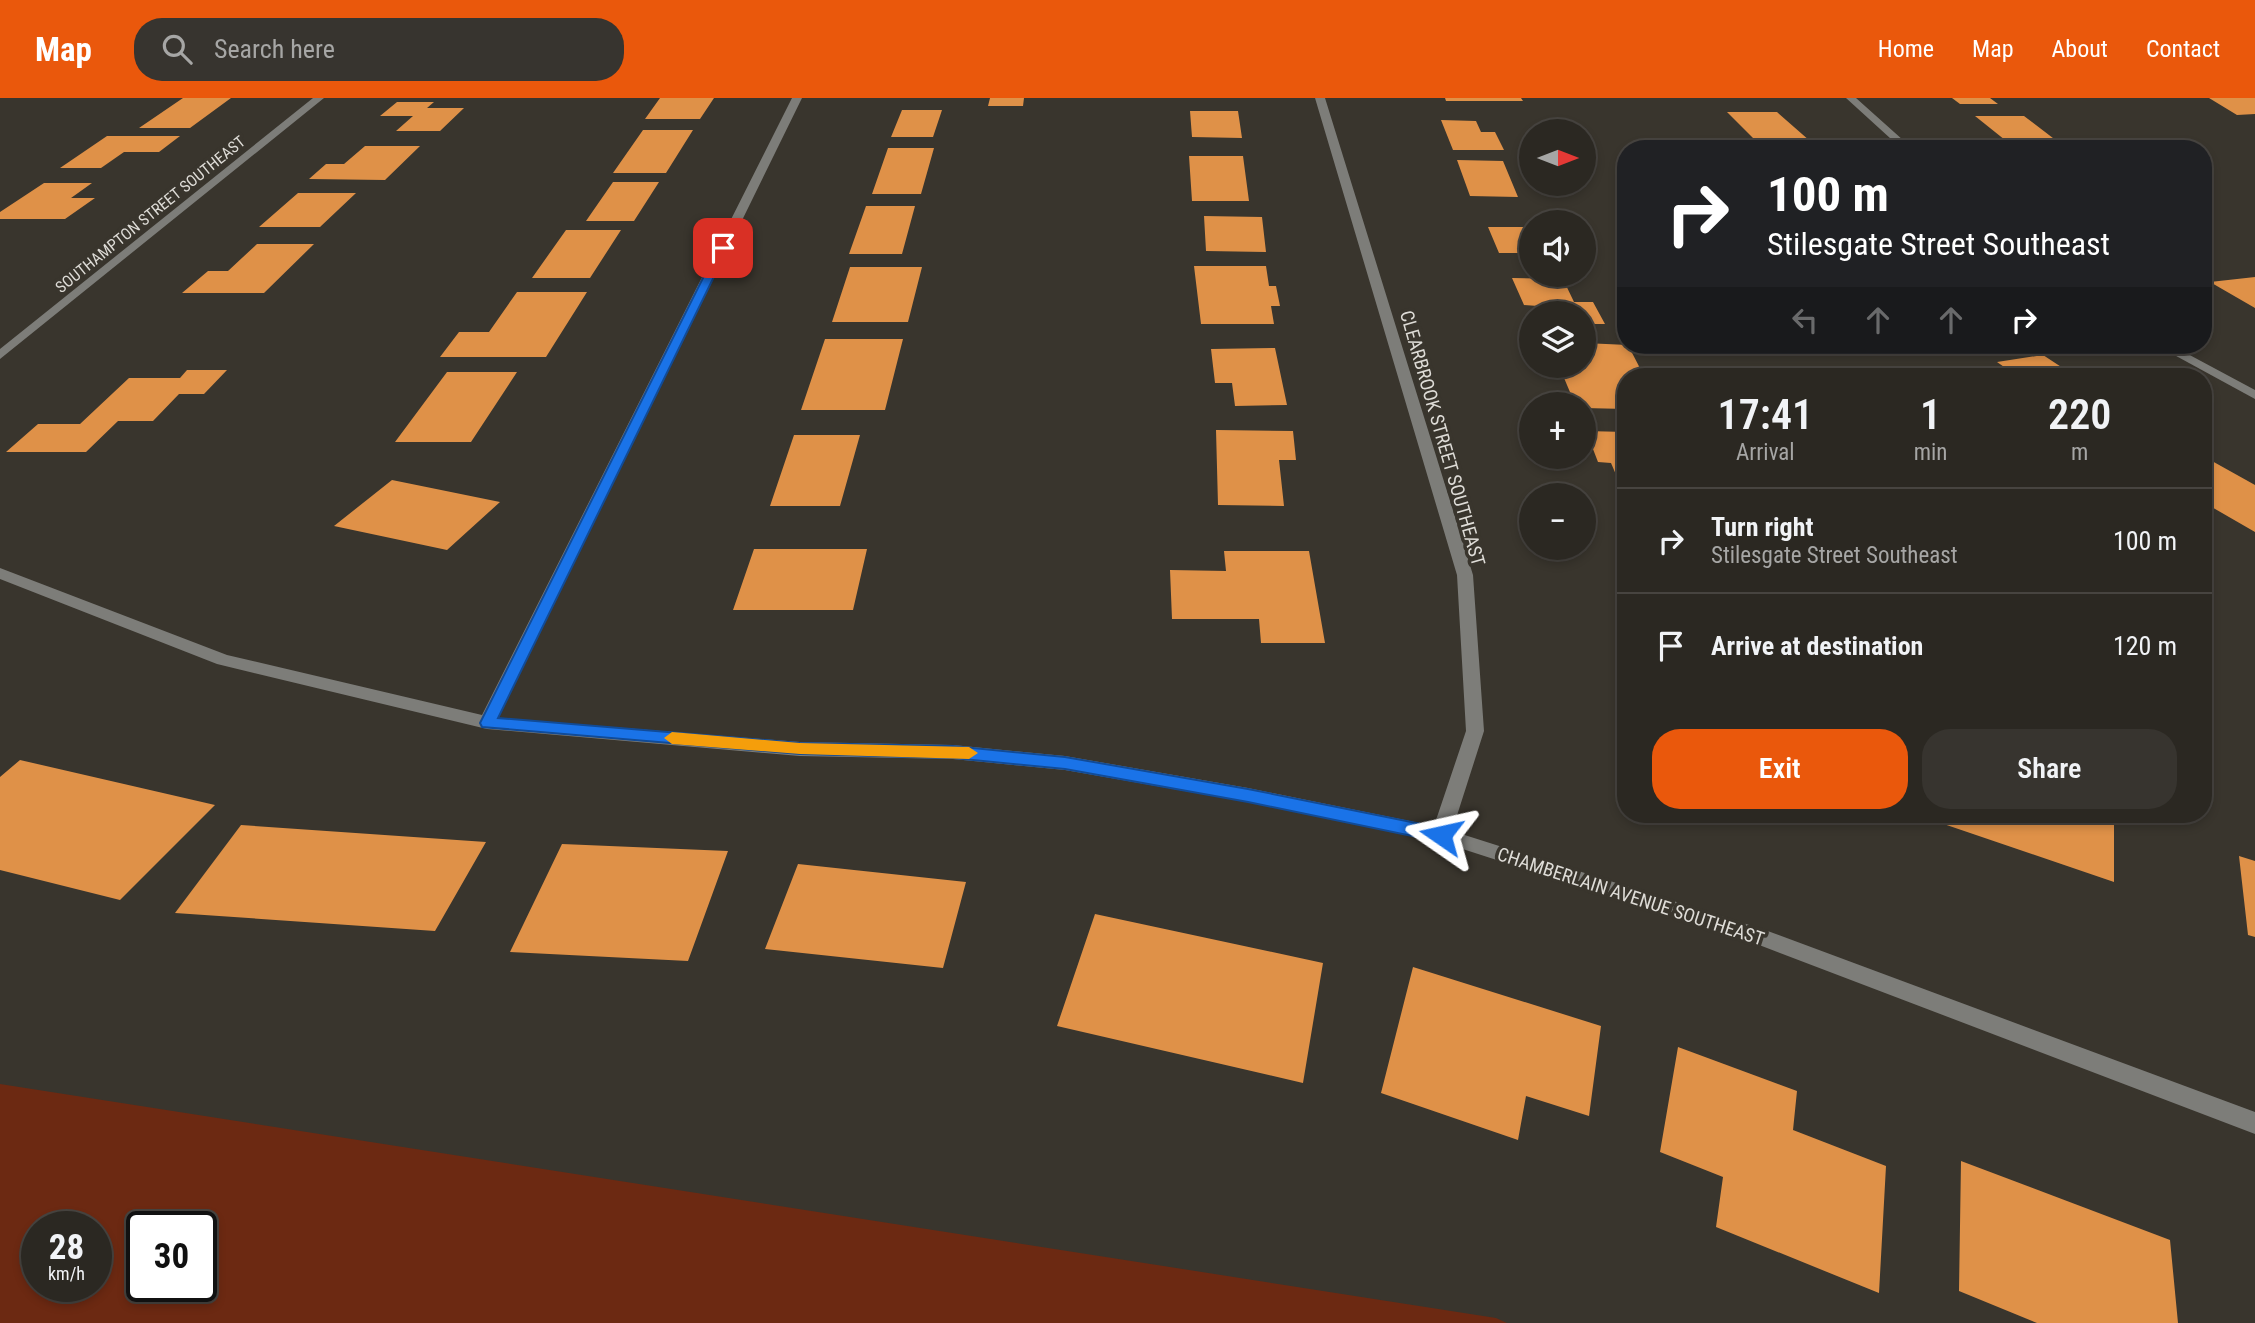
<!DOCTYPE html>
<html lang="en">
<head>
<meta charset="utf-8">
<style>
  :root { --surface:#2b2822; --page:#37342f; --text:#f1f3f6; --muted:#a6a6a5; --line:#474440; --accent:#ea580c }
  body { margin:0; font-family:"Roboto Condensed",sans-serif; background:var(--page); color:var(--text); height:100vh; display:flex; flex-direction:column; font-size:26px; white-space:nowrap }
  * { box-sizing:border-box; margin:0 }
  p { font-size:23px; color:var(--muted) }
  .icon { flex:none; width:38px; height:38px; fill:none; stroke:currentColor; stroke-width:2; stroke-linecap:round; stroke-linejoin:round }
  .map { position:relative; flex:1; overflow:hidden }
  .sheet { position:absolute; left:1617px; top:270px; width:595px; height:455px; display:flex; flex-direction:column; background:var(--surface); border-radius:28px; box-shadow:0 4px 10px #0003,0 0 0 2px var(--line) }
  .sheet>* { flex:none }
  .banner { position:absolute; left:1617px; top:42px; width:595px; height:214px; border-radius:28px; box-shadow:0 4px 10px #0003,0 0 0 2px var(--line); background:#202124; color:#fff; overflow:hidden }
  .needle { width:46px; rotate:90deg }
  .tools { position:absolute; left:1519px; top:21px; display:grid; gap:14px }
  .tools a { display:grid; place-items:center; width:77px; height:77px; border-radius:50%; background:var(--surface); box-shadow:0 4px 10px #0003,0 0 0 2px var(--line); font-size:35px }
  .speed { position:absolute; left:21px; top:1113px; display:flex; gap:14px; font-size:35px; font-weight:700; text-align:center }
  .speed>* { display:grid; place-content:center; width:91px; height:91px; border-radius:50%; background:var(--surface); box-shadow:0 4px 10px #0003,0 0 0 2px var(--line); line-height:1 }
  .speed small { font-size:18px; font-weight:400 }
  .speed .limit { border:4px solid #111; border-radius:10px; background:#fff; color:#111 }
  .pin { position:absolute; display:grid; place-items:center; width:60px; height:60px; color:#fff; margin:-30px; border-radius:14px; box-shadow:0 4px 10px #0006 }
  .me { position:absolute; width:77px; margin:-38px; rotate:281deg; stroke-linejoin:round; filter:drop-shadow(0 0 5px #0008) }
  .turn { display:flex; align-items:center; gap:24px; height:147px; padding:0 35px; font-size:32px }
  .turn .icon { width:91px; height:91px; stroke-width:2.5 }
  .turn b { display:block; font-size:49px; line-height:60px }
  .lanes { display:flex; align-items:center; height:66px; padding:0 35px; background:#0003; justify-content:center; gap:35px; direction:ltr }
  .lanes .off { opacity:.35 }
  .eta { display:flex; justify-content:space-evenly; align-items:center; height:119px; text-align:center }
  .eta b { font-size:42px; font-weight:600; line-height:49px }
  .action { display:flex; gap:14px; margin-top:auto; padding:14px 35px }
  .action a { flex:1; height:80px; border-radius:28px; background:var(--accent); color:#fff; font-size:28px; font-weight:600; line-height:80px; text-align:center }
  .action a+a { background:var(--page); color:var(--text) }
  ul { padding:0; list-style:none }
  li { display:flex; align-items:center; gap:21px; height:105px; padding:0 35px; border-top:2px solid var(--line) }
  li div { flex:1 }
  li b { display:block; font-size:26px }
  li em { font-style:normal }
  header { display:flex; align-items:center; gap:42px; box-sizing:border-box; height:98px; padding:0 35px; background:var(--accent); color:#fff }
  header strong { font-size:33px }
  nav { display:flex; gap:38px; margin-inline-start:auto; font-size:24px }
  .search { width:490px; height:63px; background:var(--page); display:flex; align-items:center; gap:18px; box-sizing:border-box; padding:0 24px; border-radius:28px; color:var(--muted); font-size:26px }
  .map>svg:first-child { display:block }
</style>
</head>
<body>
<header>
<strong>Map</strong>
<div class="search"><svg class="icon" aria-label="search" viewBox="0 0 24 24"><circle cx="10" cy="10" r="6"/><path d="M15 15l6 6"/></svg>Search here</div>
<nav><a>Home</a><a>Map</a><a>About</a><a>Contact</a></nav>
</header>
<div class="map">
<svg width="2255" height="1225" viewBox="0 0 2255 1225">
  <rect width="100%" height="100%" fill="#39352d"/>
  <!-- green -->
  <path fill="#6c2912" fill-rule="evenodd" d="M 0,986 L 1496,1220 L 1507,1225 L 0,1225 ZM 37,1129 L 96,1129 L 96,1188 L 37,1188 ZM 142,1129 L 201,1129 L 201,1188 L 142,1188 Z"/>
  <!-- building -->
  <path fill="#df9148" d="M 183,0 L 231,0 L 190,30 L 139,30 Z
    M 660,0 L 714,0 L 700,21 L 645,21 Z
    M 990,0 L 1024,0 L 1023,8 L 988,8 Z
    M 1445,0 L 1521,0 L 1523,3 L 1446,3 Z
    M 1952,0 L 1990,0 L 1998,6 L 1960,6 Z
    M 2209,0 L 2255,0 L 2255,16 L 2237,17 Z
    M 397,4 L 434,4 L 427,10 L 464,10 L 440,33 L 396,33 L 413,18 L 380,18 Z
    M 902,12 L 942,12 L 933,39 L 891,39 Z
    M 1190,13 L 1238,13 L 1242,40 L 1192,39 Z
    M 1727,14 L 1777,14 L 1810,43 L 1757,44 Z
    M 1975,18 L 2024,18 L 2066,50 L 2015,50 Z
    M 1441,22 L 1476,23 L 1481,34 L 1495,34 L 1504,52 L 1453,52 Z
    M 643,32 L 693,32 L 666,75 L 613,75 Z
    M 107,38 L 180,38 L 159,54 L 124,54 L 101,70 L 60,70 Z
    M 365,48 L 420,48 L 385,82 L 309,81 L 326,66 L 344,66 Z
    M 888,50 L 934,50 L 921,96 L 872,96 Z
    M 1189,58 L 1243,58 L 1249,103 L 1192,103 Z
    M 1457,62 L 1503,63 L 1518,99 L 1470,98 Z
    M 613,84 L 659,84 L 634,123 L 586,123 Z
    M 44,85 L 92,85 L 71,100 L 95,100 L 65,121 L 0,121 L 0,114 Z
    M 298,95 L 356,95 L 320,129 L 259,129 Z
    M 866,108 L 915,108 L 902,156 L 849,156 Z
    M 1204,118 L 1262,119 L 1266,154 L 1206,153 Z
    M 1488,129 L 1531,129 L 1531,155 L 1499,155 Z
    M 566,132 L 621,132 L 590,180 L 532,180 Z
    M 257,146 L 314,146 L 264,195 L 182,195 L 208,173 L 228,173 Z
    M 1194,168 L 1266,168 L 1269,188 L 1276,188 L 1280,208 L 1271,208 L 1274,226 L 1201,226 Z
    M 850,169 L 922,169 L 908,224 L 832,224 Z
    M 2255,179 L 2255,210 L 2210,184 Z
    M 1512,180 L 1563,181 L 1574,204 L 1593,204 L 1605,226 L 1584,226 L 1584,215 L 1541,215 L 1538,208 L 1524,207 Z
    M 517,194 L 587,194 L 546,259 L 440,259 L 459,234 L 489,234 Z
    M 825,241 L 903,241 L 885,312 L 801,312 Z
    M 1584,245 L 1628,247 L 1644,278 L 1626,278 L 1626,311 L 1584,310 L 1584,306 L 1575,306 L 1559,268 L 1584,268 Z
    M 1275,250 L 1287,307 L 1235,308 L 1232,285 L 1215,285 L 1211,251 Z
    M 2043,257 L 2075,278 L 2017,278 L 1997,264 Z
    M 187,272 L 227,272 L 204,296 L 179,296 L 153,323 L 118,323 L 86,354 L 6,354 L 38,326 L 80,326 L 129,280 L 180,280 Z
    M 447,274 L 517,274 L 471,344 L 395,344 Z
    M 1216,332 L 1293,333 L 1296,362 L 1279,362 L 1284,408 L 1218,407 Z
    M 1586,333 L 1626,334 L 1626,400 L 1611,365 L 1598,364 Z
    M 794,337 L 860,337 L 840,408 L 770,408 Z
    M 2203,358 L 2255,387 L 2255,434 L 2203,404 Z
    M 392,382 L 500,404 L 447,452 L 334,428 Z
    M 754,451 L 867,451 L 853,512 L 733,512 Z
    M 1224,453 L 1309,453 L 1325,545 L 1261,545 L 1259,521 L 1172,521 L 1170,472 L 1226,473 Z
    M 20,662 L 215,707 L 120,802 L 0,772 L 0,679 Z
    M 1929,716 L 2114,716 L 2114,784 L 1929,721 Z
    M 241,727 L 486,744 L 435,833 L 175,815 Z
    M 562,746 L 728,753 L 688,863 L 510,854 Z
    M 2239,758 L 2255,763 L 2255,839 L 2248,837 Z
    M 798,766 L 966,784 L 943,870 L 765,851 Z
    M 1095,816 L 1323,865 L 1303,985 L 1057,928 Z
    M 1413,869 L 1601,928 L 1589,1018 L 1526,998 L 1518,1042 L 1381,995 Z
    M 1678,949 L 1797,993 L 1793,1032 L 1886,1068 L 1879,1195 L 1716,1129 L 1723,1079 L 1660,1054 Z
    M 1961,1063 L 2170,1142 L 2178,1225 L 2037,1225 L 1959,1193 Z"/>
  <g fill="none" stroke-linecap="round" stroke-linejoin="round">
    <!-- minor -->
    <path fill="#7d7d79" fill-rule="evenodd" d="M 313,0 L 324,0 L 0,261 L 0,251 Z
      M 792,0 L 802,0 L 498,620 L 800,644 L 953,647 L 1065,658 L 1248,690 L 1434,728 L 1466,633 L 1457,477 L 1315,0 L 1325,0 L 1473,477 L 1484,633 L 1452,733 L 1765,832 L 2255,1014 L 2255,1036 L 1754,845 L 1441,744 L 1248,704 L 1065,672 L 953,661 L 800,658 L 487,631 L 217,566 L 0,481 L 0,470 L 227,557 L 482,617 Z
      M 1846,0 L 1856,0 L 1913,51 L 1902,51 Z
      M 2156,247 L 2171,247 L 2255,292 L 2255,301 Z"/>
  </g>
  <!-- route -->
  <path fill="#1a73e8" stroke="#114b97" stroke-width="2" d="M 723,147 L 728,150 L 498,620 L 800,645 L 953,648 L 1065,659 L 1248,691 L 1441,730 L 1447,732 L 1449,737 L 1447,742 L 1441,744 L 1248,704 L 1065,671 L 953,660 L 800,656 L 482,629 L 480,625 L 718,150 Z"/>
  <!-- slow -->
  <path fill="#f59e0b" d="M 672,634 L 800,645 L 969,649 L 978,655 L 969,661 L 800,656 L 672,646 L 664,640 Z"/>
  <g text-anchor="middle" stroke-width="7" stroke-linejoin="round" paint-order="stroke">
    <!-- far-street labels -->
    <g font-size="16" fill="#dedcd7" stroke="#39352d">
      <text transform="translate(150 116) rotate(-39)" y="6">SOUTHAMPTON STREET SOUTHEAST</text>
    </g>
    <!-- street labels -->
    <g font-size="19" fill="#dedcd7" stroke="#39352d">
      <text transform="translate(1443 340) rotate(74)" y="7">CLEARBROOK STREET SOUTHEAST</text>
      <text transform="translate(1631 798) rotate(18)" y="7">CHAMBERLAIN AVENUE SOUTHEAST</text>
    </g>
  </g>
</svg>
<div class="tools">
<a><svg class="needle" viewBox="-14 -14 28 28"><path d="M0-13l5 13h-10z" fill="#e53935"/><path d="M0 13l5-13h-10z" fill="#a6a6a5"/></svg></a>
<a><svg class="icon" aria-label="sound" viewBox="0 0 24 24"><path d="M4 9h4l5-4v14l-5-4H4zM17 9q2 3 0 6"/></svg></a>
<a><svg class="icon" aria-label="layers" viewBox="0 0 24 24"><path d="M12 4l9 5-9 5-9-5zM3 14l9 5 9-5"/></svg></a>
<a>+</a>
<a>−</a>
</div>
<div class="speed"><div>28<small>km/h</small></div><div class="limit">30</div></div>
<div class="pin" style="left:723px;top:150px;background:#d93025"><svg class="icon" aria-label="arrive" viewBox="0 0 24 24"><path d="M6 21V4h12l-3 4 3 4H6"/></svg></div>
<svg class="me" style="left:1441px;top:737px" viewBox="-20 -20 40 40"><path d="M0-17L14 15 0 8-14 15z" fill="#1a73e8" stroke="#fff" stroke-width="4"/></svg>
<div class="banner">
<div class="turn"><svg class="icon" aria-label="right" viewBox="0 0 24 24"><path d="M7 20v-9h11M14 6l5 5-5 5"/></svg><div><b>100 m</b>Stilesgate Street Southeast</div></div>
<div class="lanes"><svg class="icon off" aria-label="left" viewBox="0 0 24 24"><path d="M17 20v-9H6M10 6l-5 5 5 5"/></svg><svg class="icon off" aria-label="ahead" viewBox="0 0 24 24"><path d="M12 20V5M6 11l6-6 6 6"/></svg><svg class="icon off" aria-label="ahead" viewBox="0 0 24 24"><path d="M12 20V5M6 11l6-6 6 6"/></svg><svg class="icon" aria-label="right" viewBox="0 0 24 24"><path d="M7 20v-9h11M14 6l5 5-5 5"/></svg></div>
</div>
<section class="sheet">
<div class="eta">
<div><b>17:41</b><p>Arrival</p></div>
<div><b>1</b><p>min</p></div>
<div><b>220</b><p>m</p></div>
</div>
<ul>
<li><svg class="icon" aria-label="right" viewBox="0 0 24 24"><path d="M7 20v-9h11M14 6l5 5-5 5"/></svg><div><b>Turn right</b><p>Stilesgate Street Southeast</p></div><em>100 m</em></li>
<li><svg class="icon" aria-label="arrive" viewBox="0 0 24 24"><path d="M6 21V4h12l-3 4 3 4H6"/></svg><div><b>Arrive at destination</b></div><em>120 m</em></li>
</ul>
<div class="action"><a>Exit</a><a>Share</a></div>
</section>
</div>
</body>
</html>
